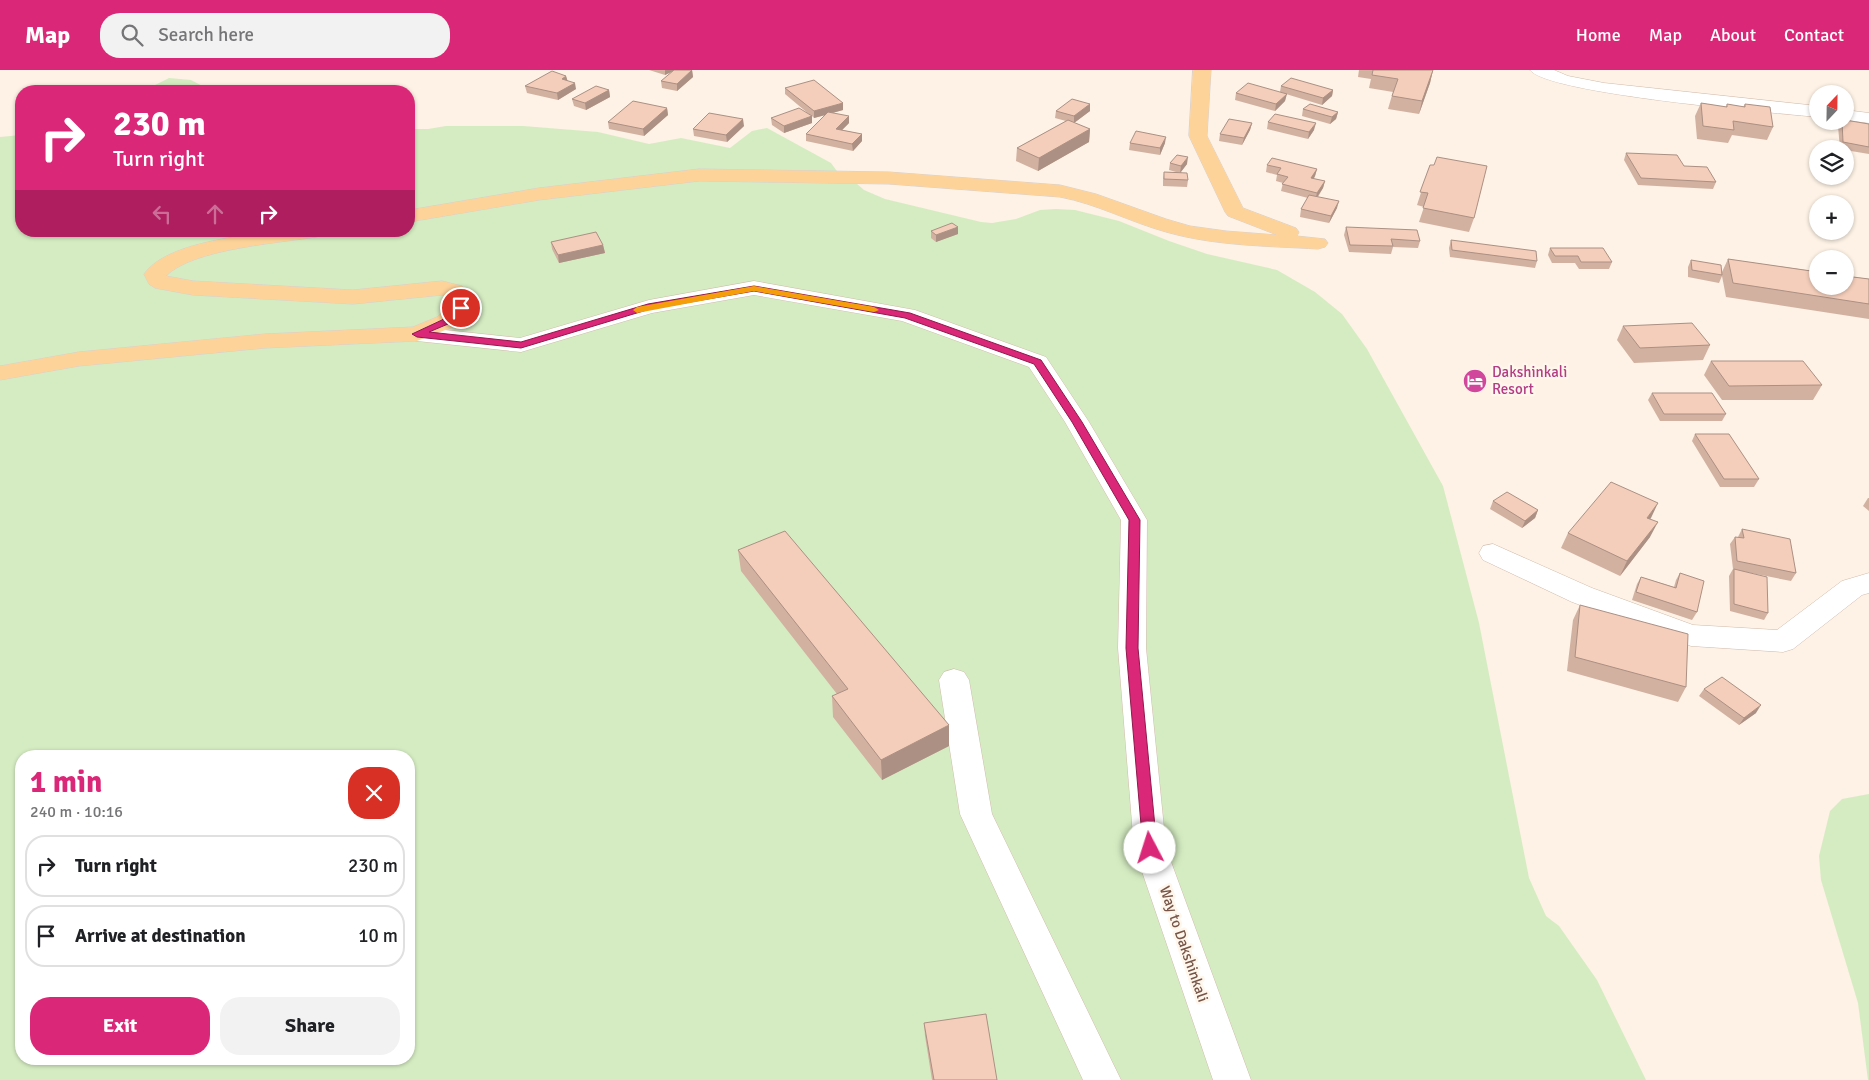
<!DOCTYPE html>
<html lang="en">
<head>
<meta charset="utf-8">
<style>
  :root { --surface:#fff; --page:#f2f2f2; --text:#202124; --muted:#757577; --line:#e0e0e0; --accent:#db2777 }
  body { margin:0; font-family:Signika,sans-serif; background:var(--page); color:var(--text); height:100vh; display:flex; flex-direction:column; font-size:19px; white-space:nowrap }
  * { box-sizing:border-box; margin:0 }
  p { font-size:16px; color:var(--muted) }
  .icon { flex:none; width:28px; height:28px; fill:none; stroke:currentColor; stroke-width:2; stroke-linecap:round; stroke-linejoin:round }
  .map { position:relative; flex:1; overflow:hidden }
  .side { position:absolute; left:15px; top:680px; width:400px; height:315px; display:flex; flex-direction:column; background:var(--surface); border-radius:20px; box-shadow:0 1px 4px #0004 }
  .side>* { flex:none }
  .hud { position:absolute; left:15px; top:15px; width:400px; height:152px; border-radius:20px; box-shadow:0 1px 4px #0004; background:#db2777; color:#fff; overflow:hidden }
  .needle { width:32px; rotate:22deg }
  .fabs { position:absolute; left:1809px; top:15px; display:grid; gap:10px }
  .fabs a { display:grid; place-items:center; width:45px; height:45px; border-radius:50%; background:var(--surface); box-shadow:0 1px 4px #0004; font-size:25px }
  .pin { position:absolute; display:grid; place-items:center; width:42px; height:42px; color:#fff; margin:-21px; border:2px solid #fff; border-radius:50%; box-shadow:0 1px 5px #0007 }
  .me { position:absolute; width:55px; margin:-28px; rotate:355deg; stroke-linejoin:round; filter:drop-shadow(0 0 4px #0008) }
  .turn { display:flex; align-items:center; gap:18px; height:105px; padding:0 15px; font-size:22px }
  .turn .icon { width:65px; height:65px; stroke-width:2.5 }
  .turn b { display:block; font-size:35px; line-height:42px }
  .lanes { display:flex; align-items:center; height:48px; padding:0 15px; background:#0003; justify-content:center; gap:25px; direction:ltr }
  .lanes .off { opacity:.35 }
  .round { display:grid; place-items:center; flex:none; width:52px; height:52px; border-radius:20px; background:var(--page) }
  .headline { display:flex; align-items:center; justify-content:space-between; height:85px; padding:0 15px }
  h1 { font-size:30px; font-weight:700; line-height:38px; color:var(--accent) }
  .primary-button { display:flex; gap:10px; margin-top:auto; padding:10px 15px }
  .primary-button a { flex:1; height:58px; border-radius:20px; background:var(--accent); color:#fff; font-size:20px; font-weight:700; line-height:58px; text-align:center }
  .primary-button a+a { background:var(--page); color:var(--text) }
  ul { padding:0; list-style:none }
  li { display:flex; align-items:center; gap:15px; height:62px; margin:0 10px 8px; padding:0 5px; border:2px solid var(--line); border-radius:20px }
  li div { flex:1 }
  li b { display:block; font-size:19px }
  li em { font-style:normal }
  header { display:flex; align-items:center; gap:30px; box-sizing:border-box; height:70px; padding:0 25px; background:var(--accent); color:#fff }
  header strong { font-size:24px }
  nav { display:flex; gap:28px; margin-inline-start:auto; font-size:18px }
  .search { width:350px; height:45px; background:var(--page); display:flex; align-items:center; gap:12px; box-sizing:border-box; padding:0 18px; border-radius:20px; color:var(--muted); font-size:19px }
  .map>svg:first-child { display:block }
</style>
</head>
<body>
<header>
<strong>Map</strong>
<div class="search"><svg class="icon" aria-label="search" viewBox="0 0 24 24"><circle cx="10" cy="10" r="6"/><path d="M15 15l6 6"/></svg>Search here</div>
<nav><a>Home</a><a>Map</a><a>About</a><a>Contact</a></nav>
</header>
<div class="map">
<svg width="1869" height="1010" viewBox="0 0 1869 1010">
  <rect width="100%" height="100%" fill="#fdf2e5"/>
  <!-- green -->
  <path fill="#d5ecc2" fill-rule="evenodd" d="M 169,8 L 191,10 L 212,21 L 150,21 L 155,15 Z
    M 446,56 L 523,56 L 598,62 L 649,74 L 681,68 L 730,78 L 752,61 L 767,58 L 831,93 L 839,104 L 856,113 L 864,120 L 885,129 L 981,152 L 992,153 L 1016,149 L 1040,140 L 1056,139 L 1075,140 L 1119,151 L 1169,171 L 1207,184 L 1277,200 L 1315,222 L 1342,244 L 1367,279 L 1443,416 L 1479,553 L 1529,808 L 1546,846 L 1559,856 L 1597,910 L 1646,1010 L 0,1010 L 0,67 L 21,65 L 21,161 L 409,161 L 409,59 L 428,59 ZM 21,686 L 409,686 L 409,989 L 21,989 Z
    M 1869,724 L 1869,1010 L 1868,1010 L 1858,933 L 1821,810 L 1819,786 L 1830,741 L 1842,729 Z"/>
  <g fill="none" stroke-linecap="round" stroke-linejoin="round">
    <!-- minor casing -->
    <g stroke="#d1bbad" stroke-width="1">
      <path id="minor" d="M 1530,0 L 1554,0 L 1568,6 L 1604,13 L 1818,36 L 1818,47 C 1776,43 1547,24 1530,0 Z
        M 1845,40 L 1869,43 L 1869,53 L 1845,50 Z
        M 754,211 L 915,240 L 1046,287 L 1089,352 L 1147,450 L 1146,578 L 1166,778 L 1251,1010 L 1213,1010 L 1134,778 L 1118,578 L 1121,450 L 1065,352 L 1029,297 L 902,251 L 754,225 L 652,243 L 521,282 L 417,271 L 409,269 L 406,264 L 409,259 L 417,257 L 520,268 L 649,230 Z
        M 1493,474 L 1592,518 L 1693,555 L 1777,560 L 1842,511 L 1869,503 L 1869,523 L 1862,525 L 1793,579 L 1783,582 L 1691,576 L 1681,572 L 1572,532 L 1483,490 L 1479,483 L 1483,476 Z
        M 954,599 L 964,602 L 969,610 L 992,744 L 1121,1010 L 1083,1010 L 960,744 L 939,610 L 944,602 Z"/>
    </g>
    <!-- major casing -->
    <g stroke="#d9d0cc" stroke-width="1">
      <path id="major" d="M 1193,0 L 1211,0 L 1207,66 L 1243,138 L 1296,158 L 1299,162 L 1297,166 L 1325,169 L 1328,173 L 1325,177 L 1318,179 C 1267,176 1215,176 1166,162 C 1130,152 1097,134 1060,127 L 889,114 L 699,111 L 539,130 L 409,152 L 409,140 L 539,118 L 699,99 L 889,102 L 1060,115 L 1096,124 L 1166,149 L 1190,156 L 1226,161 L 1277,165 L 1228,146 L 1225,142 L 1189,66 Z
        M 272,161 L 326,161 L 323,165 L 316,167 C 279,173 192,179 166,206 L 193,211 L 353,220 L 442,211 L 462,216 L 474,231 L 469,243 L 453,257 L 417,271 L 265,278 L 79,296 L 0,310 L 0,296 L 79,282 L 265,264 L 413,257 L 437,247 L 451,235 L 452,232 L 446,226 L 442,225 L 353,234 L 193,225 L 155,218 L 149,214 L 144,204 C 166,173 237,167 272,161 Z"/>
    </g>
    <!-- minor -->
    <use href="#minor" fill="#fff" fill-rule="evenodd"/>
    <!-- major -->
    <use href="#major" fill="#fed39a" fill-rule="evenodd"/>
  </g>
  <!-- wall -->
  <path fill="#d2b1a1" d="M 649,0 L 692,0 L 693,7 L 677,21 L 662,18 L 661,11 L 672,2 L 665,5 Z
    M 1359,0 L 1433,0 L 1430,13 L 1419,44 L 1388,39 L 1393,22 L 1369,18 L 1371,9 L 1358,7 Z
    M 566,6 L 567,10 L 576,19 L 558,30 L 527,23 L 525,16 Z
    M 1281,16 L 1333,20 L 1332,26 L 1322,35 L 1286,24 L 1285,31 L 1275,41 L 1235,30 L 1236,23 L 1280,22 Z
    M 785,18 L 843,33 L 843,40 L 832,43 L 849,53 L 842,60 L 862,64 L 862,71 L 853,81 L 806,71 L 806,64 L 826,45 L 814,48 L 812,46 L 812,53 L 784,63 L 772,55 L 771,48 L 810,45 L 785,24 Z
    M 609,20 L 610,27 L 586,40 L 574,36 L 572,29 Z
    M 1701,33 L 1726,37 L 1727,34 L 1743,37 L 1745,34 L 1773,57 L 1767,70 L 1732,65 L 1728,73 L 1697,69 L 1695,46 Z
    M 1090,34 L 1090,41 L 1074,53 L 1090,59 L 1089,72 L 1038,101 L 1016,91 L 1017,78 L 1066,51 L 1055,48 L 1056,41 Z
    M 667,38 L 668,45 L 644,66 L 609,59 L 608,52 Z
    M 1303,39 L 1338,42 L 1336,49 L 1330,54 L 1302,46 Z
    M 1841,51 L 1869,54 L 1869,84 L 1845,80 L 1845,79 L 1840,79 L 1838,56 Z
    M 1268,52 L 1314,60 L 1308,69 L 1267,59 Z
    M 1252,53 L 1250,60 L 1242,75 L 1219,71 L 1220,64 Z
    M 744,56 L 727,72 L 694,66 L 693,59 Z
    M 1130,73 L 1165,73 L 1160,85 L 1129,80 Z
    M 1626,83 L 1684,96 L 1716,112 L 1713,119 L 1638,115 L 1624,90 Z
    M 1170,93 L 1187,94 L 1181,102 L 1188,110 L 1187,117 L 1163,116 L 1163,109 L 1164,102 L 1176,102 L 1169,100 Z
    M 1267,95 L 1317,99 L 1315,106 L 1314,109 L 1325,111 L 1323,118 L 1318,127 L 1337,138 L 1329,153 L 1300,147 L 1301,139 L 1308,128 L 1281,121 L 1283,113 L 1276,111 L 1277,105 L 1266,102 Z
    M 1430,95 L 1474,148 L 1469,162 L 1419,152 L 1424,137 L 1417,135 Z
    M 1346,157 L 1420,171 L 1418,178 L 1393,177 L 1391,184 L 1349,182 L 1344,165 Z
    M 931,161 L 958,164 L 936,172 L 931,168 Z
    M 1451,170 L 1537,191 L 1535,198 L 1450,187 L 1449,178 Z
    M 551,172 L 603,175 L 605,183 L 559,193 L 552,179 Z
    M 1550,178 L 1612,192 L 1609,199 L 1579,199 L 1575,193 L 1552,193 L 1548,185 Z
    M 1728,189 L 1869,209 L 1869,249 L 1726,227 L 1722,206 L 1719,213 L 1688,207 L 1688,197 L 1691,190 L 1722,202 Z
    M 1623,256 L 1710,275 L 1703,290 L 1634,293 L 1617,270 Z
    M 1711,291 L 1822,315 L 1813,330 L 1722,330 L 1704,305 Z
    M 1652,323 L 1726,344 L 1722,351 L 1660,351 L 1648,330 Z
    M 1695,364 L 1759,409 L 1754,417 L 1720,417 L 1692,371 Z
    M 1868,428 L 1869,428 L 1869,441 L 1863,436 Z
    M 1493,431 L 1538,440 L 1535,448 L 1522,458 L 1490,439 Z
    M 1650,449 L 1650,467 L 1620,506 L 1561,478 L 1568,463 Z
    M 1742,459 L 1796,503 L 1791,511 L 1746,502 L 1768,543 L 1764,550 L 1730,541 L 1729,506 L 1733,499 L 1730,474 L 1735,467 L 1738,467 Z
    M 738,480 L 949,676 L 882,710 L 833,647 L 832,626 L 837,624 L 741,501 Z
    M 1680,503 L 1697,542 L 1692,550 L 1632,530 L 1637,514 L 1641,507 L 1674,517 L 1676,510 Z
    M 1580,535 L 1686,617 L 1678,632 L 1567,601 L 1573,550 Z
    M 1704,619 L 1756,643 L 1739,655 L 1699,626 Z
    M 924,953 L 997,1010 L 932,1010 L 925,966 Z"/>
  <!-- shaded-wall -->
  <path fill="#ab9083" d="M 665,0 L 675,0 L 665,5 Z
    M 692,0 L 693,7 L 677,21 L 677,14 Z
    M 1433,0 L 1430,13 L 1419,44 L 1422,31 Z
    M 566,6 L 568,12 L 562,9 Z
    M 575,13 L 576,19 L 558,30 L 557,23 Z
    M 609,20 L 610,27 L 586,40 L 585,33 Z
    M 1333,20 L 1332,26 L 1322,35 L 1323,28 Z
    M 1287,24 L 1285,31 L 1275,41 L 1276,34 Z
    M 843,33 L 843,40 L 814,48 L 814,41 Z
    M 1090,34 L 1090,41 L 1074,53 L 1074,46 Z
    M 667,38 L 668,45 L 644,66 L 643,59 Z
    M 1338,42 L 1336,49 L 1330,54 L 1332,47 Z
    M 812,46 L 812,53 L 784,63 L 784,56 Z
    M 849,46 L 849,53 L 836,66 L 836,59 Z
    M 743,49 L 744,56 L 727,72 L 726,65 Z
    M 1252,53 L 1250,60 L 1242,75 L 1244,68 Z
    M 1316,53 L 1314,60 L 1308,69 L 1309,62 Z
    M 1090,59 L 1089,72 L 1038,101 L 1039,88 Z
    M 862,64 L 862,71 L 853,81 L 852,74 Z
    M 1166,67 L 1165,73 L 1160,85 L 1160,78 Z
    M 1188,87 L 1187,94 L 1180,103 L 1181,96 Z
    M 1317,99 L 1315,106 L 1309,115 L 1311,108 Z
    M 1325,111 L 1323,118 L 1315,130 L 1317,123 Z
    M 1339,131 L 1337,138 L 1329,153 L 1331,146 Z
    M 958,157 L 958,164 L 936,172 L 936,165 Z
    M 603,175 L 605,183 L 559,193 L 558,185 Z
    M 1658,433 L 1651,448 L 1640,462 L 1647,448 Z
    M 1538,440 L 1535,448 L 1522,458 L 1525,451 Z
    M 1658,452 L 1650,467 L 1620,506 L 1627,491 Z
    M 1761,635 L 1756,643 L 1739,655 L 1744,648 Z
    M 949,655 L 949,676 L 882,710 L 881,690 Z"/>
  <!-- building -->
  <path fill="#f4cebb" stroke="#ab9083" d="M 674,0 L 692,0 L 677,14 L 661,11 Z
    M 1373,0 L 1433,0 L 1422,31 L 1392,26 L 1398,9 L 1372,5 Z
    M 552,1 L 566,6 L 562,9 L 575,13 L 557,23 L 525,16 Z
    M 1291,8 L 1333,20 L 1323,28 L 1281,16 Z
    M 814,10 L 843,33 L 814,41 L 785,18 Z
    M 1248,13 L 1287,24 L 1276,34 L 1236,23 Z
    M 596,16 L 609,20 L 585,33 L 572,29 Z
    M 1072,29 L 1090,34 L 1074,46 L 1056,41 Z
    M 633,31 L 667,38 L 643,59 L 608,52 Z
    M 1701,33 L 1727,37 L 1727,34 L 1745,37 L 1745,34 L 1770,37 L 1773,57 L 1733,51 L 1734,60 L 1703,56 Z
    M 1310,34 L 1338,42 L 1332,47 L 1303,39 Z
    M 799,38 L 812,46 L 784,56 L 771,48 Z
    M 828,42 L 849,46 L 836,59 L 862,64 L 852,74 L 806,64 Z
    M 709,43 L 743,49 L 726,65 L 693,59 Z
    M 1275,44 L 1316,53 L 1309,62 L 1268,52 Z
    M 1229,49 L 1252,53 L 1244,68 L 1220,64 Z
    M 1068,50 L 1090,59 L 1039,88 L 1017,78 Z
    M 1845,50 L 1869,54 L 1869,77 L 1843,72 L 1842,51 L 1845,51 Z
    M 1136,61 L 1166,67 L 1160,78 L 1130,73 Z
    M 1626,83 L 1677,85 L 1684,96 L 1707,97 L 1716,112 L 1641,108 Z
    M 1177,85 L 1188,87 L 1181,96 L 1170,93 Z
    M 1437,87 L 1487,96 L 1474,148 L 1423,138 L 1428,123 L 1420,122 L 1430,95 L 1434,95 Z
    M 1272,88 L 1317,99 L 1311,108 L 1325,111 L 1317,123 L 1282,114 L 1288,107 L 1277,104 L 1281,98 L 1267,95 Z
    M 1164,102 L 1187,103 L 1188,110 L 1164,109 Z
    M 1309,125 L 1339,131 L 1331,146 L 1301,139 Z
    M 952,153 L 958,157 L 936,165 L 931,161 Z
    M 1346,157 L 1417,160 L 1420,171 L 1391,169 L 1393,176 L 1350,175 Z
    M 596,162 L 603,175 L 558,185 L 551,172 Z
    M 1451,170 L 1536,181 L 1537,191 L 1452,180 Z
    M 1550,178 L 1603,178 L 1612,192 L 1581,192 L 1578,186 L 1555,186 Z
    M 1728,189 L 1818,202 L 1818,216 L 1845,216 L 1845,206 L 1869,209 L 1869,234 L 1733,213 Z
    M 1691,190 L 1721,195 L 1722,205 L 1692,200 Z
    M 1692,253 L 1710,275 L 1640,278 L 1623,256 Z
    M 1711,291 L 1803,291 L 1822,315 L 1729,316 Z
    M 1652,323 L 1712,323 L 1726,344 L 1664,344 Z
    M 1695,364 L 1729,364 L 1759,409 L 1724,409 Z
    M 1611,412 L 1658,433 L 1647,448 L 1658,452 L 1627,491 L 1568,463 Z
    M 1507,422 L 1538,440 L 1525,451 L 1493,431 Z
    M 1742,459 L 1790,469 L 1796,503 L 1737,491 L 1735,467 L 1744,468 Z
    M 785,461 L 949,655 L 881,690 L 832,626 L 848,619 L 738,480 Z
    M 1734,499 L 1767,507 L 1768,543 L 1734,534 Z
    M 1680,503 L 1704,511 L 1697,542 L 1636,522 L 1641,507 L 1676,518 Z
    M 1580,535 L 1688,564 L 1686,617 L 1575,587 Z
    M 1722,607 L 1761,635 L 1744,648 L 1704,619 Z
    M 986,944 L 997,1010 L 934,1010 L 924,953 Z"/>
  <!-- route -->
  <path fill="#db2777" stroke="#8e194d" d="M 754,216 L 910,243 L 1041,290 L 1082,352 L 1140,450 L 1138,578 L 1157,778 L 1155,782 L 1150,784 L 1145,782 L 1143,778 L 1126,578 L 1129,450 L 1072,352 L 1034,294 L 905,248 L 754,221 L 650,239 L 521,278 L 417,267 L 412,264 L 442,250 L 461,235 L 465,238 L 448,254 L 429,262 L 521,272 L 648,234 Z"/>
  <!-- slow -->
  <path fill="#f59e0b" d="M 754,216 L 874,237 L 879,240 L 874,242 L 754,221 L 637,243 L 633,240 L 637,237 Z"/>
  <!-- icons -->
  <defs>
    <g id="hotel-disc" transform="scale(1.25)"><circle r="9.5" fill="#d1479c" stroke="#fff6ec"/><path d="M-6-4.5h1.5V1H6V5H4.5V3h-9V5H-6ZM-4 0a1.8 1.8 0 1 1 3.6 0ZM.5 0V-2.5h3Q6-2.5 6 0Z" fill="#fff"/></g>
  </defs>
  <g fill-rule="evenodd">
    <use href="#hotel-disc" x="1475" y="311"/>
  </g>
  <g text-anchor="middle" stroke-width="5" stroke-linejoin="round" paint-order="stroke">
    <!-- hotel labels -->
    <g font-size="15" fill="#b23c85" stroke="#fff6ec" text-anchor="start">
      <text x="1492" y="307">Dakshinkali<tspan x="1492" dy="17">Resort</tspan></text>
    </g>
    <!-- street labels -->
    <g font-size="15" fill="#775649" stroke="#fff6ec">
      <text transform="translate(1184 874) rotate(71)" y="5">Way to Dakshinkali</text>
    </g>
  </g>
</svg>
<div class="fabs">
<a><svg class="needle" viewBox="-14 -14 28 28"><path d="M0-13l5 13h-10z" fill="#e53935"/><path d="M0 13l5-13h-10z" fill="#757577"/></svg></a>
<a><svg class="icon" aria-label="layers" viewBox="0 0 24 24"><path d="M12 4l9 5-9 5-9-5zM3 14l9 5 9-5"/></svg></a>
<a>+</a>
<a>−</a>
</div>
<div class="pin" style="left:461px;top:238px;background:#d93025"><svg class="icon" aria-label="arrive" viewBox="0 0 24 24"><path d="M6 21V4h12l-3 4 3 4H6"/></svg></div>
<svg class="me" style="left:1150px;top:778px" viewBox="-20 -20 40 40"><circle r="19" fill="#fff"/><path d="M0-13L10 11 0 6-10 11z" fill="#db2777"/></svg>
<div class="hud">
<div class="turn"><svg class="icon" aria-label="right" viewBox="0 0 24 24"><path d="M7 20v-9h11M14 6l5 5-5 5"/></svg><div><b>230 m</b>Turn right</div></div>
<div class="lanes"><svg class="icon off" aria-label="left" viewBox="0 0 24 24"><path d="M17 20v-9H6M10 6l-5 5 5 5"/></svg><svg class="icon off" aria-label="ahead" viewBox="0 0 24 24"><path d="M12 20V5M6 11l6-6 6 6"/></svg><svg class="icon" aria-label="right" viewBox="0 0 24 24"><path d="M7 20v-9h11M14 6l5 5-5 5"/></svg></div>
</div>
<section class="side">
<div class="headline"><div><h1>1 min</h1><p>240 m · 10:16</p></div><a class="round" style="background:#d93025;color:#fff"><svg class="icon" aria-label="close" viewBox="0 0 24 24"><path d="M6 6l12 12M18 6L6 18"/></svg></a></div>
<ul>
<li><svg class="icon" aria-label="right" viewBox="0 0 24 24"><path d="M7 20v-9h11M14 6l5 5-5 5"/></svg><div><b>Turn right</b></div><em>230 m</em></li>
<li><svg class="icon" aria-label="arrive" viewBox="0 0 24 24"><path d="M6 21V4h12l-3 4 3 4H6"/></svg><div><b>Arrive at destination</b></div><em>10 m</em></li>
</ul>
<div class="primary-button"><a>Exit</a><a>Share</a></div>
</section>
</div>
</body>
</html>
